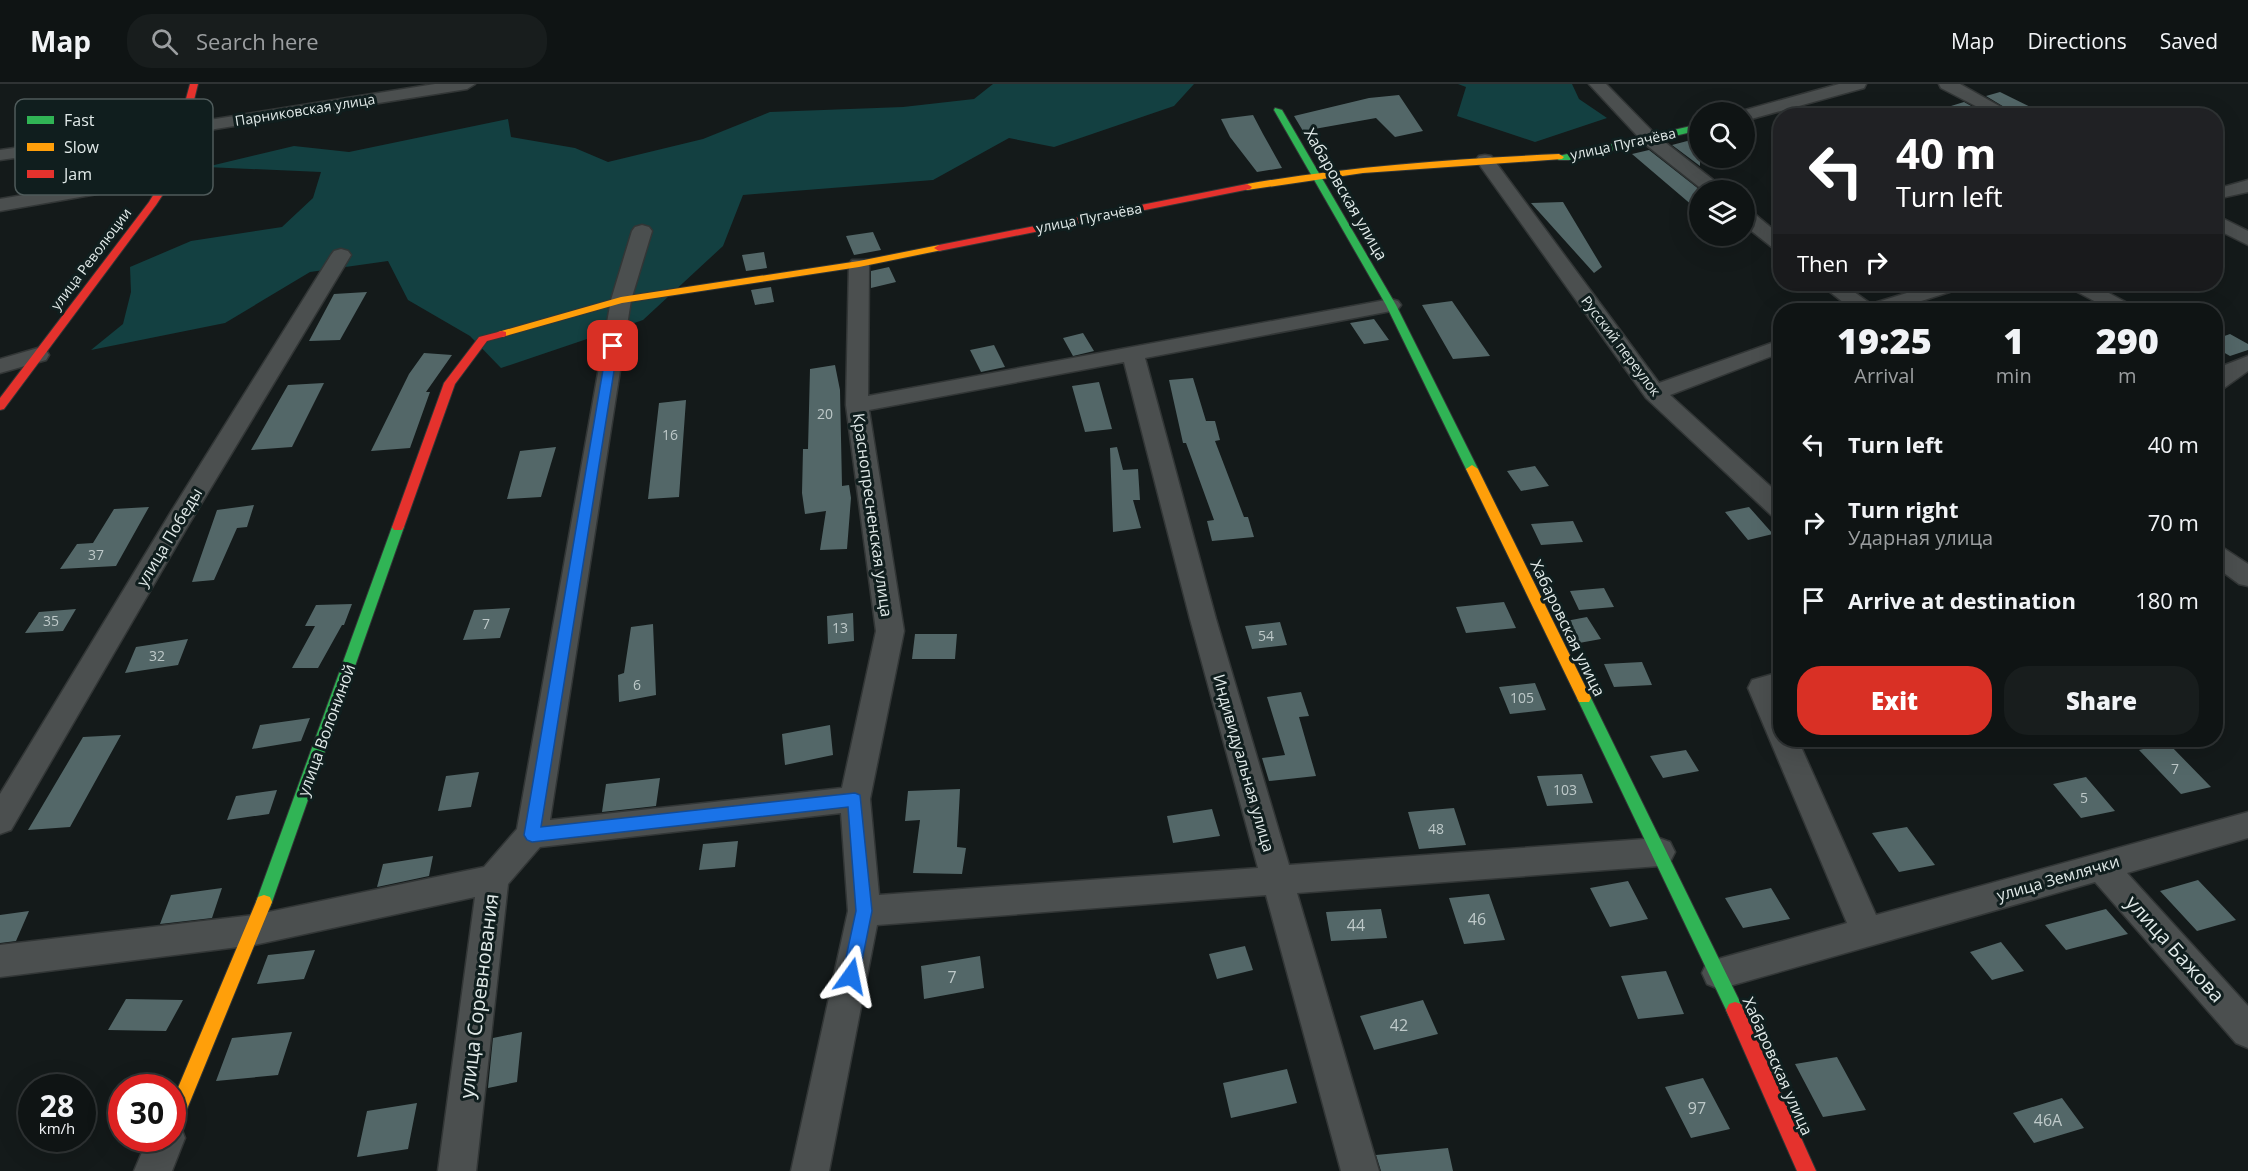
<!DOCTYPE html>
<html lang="en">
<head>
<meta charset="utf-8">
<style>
  :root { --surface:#0f1414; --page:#181d1d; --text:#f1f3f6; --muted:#9b9ea0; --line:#2f3334; --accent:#d93025 }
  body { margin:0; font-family:"Open Sans",sans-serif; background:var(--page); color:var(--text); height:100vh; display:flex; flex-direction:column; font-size:22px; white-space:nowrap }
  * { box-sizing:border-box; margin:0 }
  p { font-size:20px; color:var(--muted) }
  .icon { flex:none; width:33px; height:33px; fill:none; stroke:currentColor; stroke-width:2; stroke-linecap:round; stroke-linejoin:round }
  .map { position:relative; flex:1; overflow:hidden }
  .drawer { position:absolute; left:1773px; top:219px; width:450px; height:444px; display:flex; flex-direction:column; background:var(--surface); border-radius:24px; box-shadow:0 6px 24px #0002,0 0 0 2px var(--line) }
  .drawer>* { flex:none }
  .top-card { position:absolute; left:1773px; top:24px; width:450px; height:183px; border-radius:24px; box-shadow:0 6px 24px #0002,0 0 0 2px var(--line); background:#202124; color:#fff; overflow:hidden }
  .controls { position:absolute; left:1689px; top:18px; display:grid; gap:12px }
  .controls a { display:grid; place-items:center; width:66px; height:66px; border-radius:50%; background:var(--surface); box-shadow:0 6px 24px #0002,0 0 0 2px var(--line); font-size:30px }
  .speed { position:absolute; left:18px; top:990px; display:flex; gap:12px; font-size:30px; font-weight:700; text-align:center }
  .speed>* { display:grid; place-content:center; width:78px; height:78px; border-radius:50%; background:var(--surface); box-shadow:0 6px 24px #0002,0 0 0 2px var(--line); line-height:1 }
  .speed small { font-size:15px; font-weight:400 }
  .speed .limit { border:9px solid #d22; background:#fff; color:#111 }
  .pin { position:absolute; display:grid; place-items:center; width:51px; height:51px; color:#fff; margin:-26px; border-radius:12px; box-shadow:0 3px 9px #0006 }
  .me { position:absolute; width:66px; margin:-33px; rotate:12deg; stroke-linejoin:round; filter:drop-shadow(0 0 4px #0008) }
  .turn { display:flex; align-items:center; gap:21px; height:126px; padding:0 24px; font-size:27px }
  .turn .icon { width:78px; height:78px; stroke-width:2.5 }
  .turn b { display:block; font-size:42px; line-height:51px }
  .then { display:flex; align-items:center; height:57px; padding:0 24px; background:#0003; gap:12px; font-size:22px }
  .eta { display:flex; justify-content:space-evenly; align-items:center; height:102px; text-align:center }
  .eta b { font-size:36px; font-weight:800; line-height:42px }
  .cta { display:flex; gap:12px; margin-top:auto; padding:12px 24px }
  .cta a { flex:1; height:69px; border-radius:24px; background:var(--accent); color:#fff; font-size:24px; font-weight:800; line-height:69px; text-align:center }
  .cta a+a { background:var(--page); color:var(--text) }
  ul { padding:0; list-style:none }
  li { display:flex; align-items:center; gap:18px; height:78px; padding:0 24px }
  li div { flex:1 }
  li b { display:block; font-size:22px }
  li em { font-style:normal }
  header { display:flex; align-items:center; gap:36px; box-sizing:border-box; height:84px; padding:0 30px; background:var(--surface); border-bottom:2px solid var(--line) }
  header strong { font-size:28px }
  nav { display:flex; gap:33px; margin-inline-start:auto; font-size:21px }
  .search { width:420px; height:54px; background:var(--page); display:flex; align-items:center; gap:15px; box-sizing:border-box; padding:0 21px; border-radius:24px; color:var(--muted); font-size:22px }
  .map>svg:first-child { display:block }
</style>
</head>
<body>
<header>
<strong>Map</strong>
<div class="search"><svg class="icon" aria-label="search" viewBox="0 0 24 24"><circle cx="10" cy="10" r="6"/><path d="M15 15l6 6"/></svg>Search here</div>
<nav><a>Map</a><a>Directions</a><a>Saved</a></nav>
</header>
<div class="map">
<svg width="2248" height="1087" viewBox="0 0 2248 1087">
  <rect width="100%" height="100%" fill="#141a1a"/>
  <!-- forest -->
  <path fill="#134041" d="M 993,0 L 1194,0 L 1174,22 L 1054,63 L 1009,54 L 933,96 L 743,111 L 723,162 L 643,236 L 501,284 L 470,252 L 408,216 L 388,177 L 310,188 L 225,239 L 91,266 L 123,240 L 131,208 L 130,183 L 191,157 L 282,143 L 313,114 L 321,88 L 206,83 L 294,62 L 349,68 L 508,35 L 511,53 L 575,64 L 608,78 L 703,55 L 770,28 L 903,23 L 974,15 Z
    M 1458,0 L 1572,0 L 1579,15 L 1607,34 L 1535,58 L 1457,32 L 1466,3 Z"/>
  <!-- building -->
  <path fill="#536768" d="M 2000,8 L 2049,32 L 2019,32 L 1986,12 Z
    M 1399,11 L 1423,47 L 1395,53 L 1376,34 L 1303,47 L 1294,32 L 1369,14 Z
    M 1964,18 L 1989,32 L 1939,32 L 1938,26 Z
    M 1253,31 L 1263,50 L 1282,84 L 1257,88 L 1230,53 L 1221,35 Z
    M 1691,56 L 1700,62 L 1700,82 L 1672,61 Z
    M 1649,66 L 1700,106 L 1700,128 L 1632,70 Z
    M 1563,118 L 1602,183 L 1594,189 L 1531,119 Z
    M 873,148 L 881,166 L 854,171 L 846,152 Z
    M 764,168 L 767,184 L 746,187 L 742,171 Z
    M 889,183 L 896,198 L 871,204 L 871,187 Z
    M 771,203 L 774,218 L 755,221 L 751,206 Z
    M 367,208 L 340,256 L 309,257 L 334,210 Z
    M 1452,217 L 1490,272 L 1453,275 L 1422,221 Z
    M 1374,235 L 1389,256 L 1364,260 L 1350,239 Z
    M 1083,249 L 1094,267 L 1073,272 L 1063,254 Z
    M 2230,250 L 2248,260 L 2248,266 L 2230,272 L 2216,264 L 2216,255 Z
    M 994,261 L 1005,283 L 981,288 L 970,266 Z
    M 424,269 L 452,271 L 426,308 L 430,308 L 410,364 L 371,367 L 409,290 Z
    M 835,281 L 840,306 L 842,402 L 849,401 L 851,414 L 847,465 L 820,466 L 826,427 L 805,430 L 802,409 L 803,365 L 808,365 L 810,285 Z
    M 1193,294 L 1206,337 L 1215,337 L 1220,356 L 1215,357 L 1244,433 L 1248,433 L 1254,453 L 1212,457 L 1207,437 L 1214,436 L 1186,359 L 1183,359 L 1169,296 Z
    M 1099,298 L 1112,345 L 1085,348 L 1072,302 Z
    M 324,299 L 292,363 L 251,366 L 288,301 Z
    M 686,316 L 679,413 L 648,415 L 659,319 Z
    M 556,363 L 541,413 L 507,415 L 520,367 Z
    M 1117,363 L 1123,386 L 1138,385 L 1140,416 L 1133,416 L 1141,444 L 1113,448 L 1110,364 Z
    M 1535,382 L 1549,402 L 1521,407 L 1507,387 Z
    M 254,421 L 247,443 L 237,444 L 214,496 L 192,498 L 217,426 Z
    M 149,423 L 116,482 L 60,485 L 77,460 L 93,459 L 114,425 Z
    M 1749,423 L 1773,450 L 1748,456 L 1725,428 Z
    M 1573,437 L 1583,458 L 1541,461 L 1531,440 Z
    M 1604,504 L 1614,523 L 1579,526 L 1570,507 Z
    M 1504,518 L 1516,544 L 1466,549 L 1456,523 Z
    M 352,520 L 344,541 L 342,541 L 318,584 L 292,584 L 315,542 L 305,542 L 316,521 Z
    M 510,524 L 500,554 L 463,556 L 474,526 Z
    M 76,525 L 63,547 L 25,549 L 39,528 Z
    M 853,529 L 854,557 L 828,560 L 827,532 Z
    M 1587,533 L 1601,555 L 1579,559 L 1566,537 Z
    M 1280,538 L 1287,561 L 1252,565 L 1245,542 Z
    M 653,540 L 656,611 L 619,618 L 618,591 L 624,589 L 631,543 Z
    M 915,550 L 957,550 L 955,575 L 912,575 Z
    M 188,555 L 178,581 L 125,589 L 136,563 Z
    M 1642,578 L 1652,601 L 1614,603 L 1604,580 Z
    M 1535,599 L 1546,626 L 1510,630 L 1499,603 Z
    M 1301,608 L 1309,632 L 1299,633 L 1316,692 L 1269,697 L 1262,674 L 1285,671 L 1267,613 Z
    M 310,634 L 301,657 L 252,665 L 260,641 Z
    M 830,641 L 833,671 L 785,681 L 782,650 Z
    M 121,651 L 70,743 L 28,746 L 83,653 Z
    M 2168,659 L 2211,703 L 2181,710 L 2139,666 Z
    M 1686,666 L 1699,687 L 1663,694 L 1650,672 Z
    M 479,688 L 471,723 L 438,727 L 446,692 Z
    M 1582,690 L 1593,719 L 1547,722 L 1537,692 Z
    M 2086,693 L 2115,727 L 2081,734 L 2053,700 Z
    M 660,694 L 656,722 L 602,728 L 606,700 Z
    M 960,705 L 957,763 L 966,764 L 962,790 L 913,789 L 920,736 L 905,737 L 908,707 Z
    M 277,706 L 269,730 L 227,736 L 236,712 Z
    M 1454,724 L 1466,761 L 1419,765 L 1408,728 Z
    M 1212,725 L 1220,752 L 1173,759 L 1167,732 Z
    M 1907,743 L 1935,781 L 1899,788 L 1872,749 Z
    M 738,757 L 735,783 L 699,786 L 703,760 Z
    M 433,772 L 429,792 L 377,803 L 383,780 Z
    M 2198,796 L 2236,836 L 2197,847 L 2160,807 Z
    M 1628,797 L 1648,835 L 1610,843 L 1590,804 Z
    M 222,804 L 212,834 L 160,840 L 171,811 Z
    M 1771,804 L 1790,835 L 1743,844 L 1725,814 Z
    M 1489,810 L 1505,856 L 1464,860 L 1449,814 Z
    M 1381,825 L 1387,854 L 1331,857 L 1326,828 Z
    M 2106,825 L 2128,850 L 2066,866 L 2045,841 Z
    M 29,827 L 16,857 L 0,859 L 0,831 Z
    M 2001,858 L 2024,887 L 1992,896 L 1970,868 Z
    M 1245,862 L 1253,886 L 1217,895 L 1209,870 Z
    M 315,866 L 304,895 L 257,900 L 268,871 Z
    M 980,872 L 984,904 L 924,915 L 921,882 Z
    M 1666,887 L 1684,930 L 1638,935 L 1621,892 Z
    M 126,915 L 183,916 L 166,947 L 108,946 Z
    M 1423,916 L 1438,950 L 1374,966 L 1360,932 Z
    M 292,948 L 278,991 L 216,997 L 232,954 Z
    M 522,948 L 517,998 L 488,1004 L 493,954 Z
    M 1837,973 L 1866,1026 L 1823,1033 L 1795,980 Z
    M 1287,985 L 1297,1019 L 1231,1034 L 1223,999 Z
    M 1703,994 L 1730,1045 L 1691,1054 L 1665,1003 Z
    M 2062,1014 L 2084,1044 L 2034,1059 L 2013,1029 Z
    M 417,1019 L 408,1065 L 357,1073 L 367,1027 Z
    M 1448,1064 L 1453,1087 L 1381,1087 L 1376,1071 Z"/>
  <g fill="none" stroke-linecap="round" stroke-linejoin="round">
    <!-- street casing -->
    <g stroke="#323636" stroke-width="3">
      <path id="street" d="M 435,0 L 475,0 L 467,5 L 184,50 L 0,76 L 0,66 L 184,40 Z
        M 1589,0 L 1606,0 L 1657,52 L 1721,102 L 1723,106 L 1703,106 L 1645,60 Z
        M 1839,0 L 1866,0 L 1864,4 L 1744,37 L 1744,28 L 1738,28 Z
        M 1939,0 L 1960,0 L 2017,32 L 1995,32 L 1941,4 Z
        M 1485,71 L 1491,72 L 1659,299 L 1780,256 L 1780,269 L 1670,311 L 1780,411 L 1780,433 L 1771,431 L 1646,314 L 1476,76 L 1479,72 Z
        M 170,86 L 177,88 L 179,92 L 177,96 L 0,127 L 0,115 Z
        M 2248,96 L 2248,108 L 2216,115 L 2216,105 Z
        M 1744,125 L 1751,127 L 1780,151 L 1780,166 L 1773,164 L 1744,141 Z
        M 2216,131 L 2248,147 L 2248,161 L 2216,145 Z
        M 642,141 L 649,143 L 652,147 L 631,216 L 550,736 L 842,704 L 876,547 L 846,321 L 849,180 L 852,176 L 866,176 L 869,180 L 868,312 L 1391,215 L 1398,217 L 1401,221 L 1398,225 L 1391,227 L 1145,274 L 1216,535 L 1289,781 L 1659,754 L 1670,758 L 1675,768 L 1670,778 L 1659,782 L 1297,809 L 1379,1087 L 1341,1087 L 1266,811 L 877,841 L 829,1087 L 791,1087 L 848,827 L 841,729 L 540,763 L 508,800 L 476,1087 L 438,1087 L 475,813 L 254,861 L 0,893 L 0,861 L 254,831 L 484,783 L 517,745 L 611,216 L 632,147 L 635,143 ZM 1124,278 L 1190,535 L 1258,784 L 879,811 L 870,715 L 904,547 L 869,326 Z
        M 341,165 L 348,167 L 351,171 L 189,440 L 11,746 L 0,750 L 0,710 L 169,431 L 331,171 L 334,167 Z
        M 1820,200 L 1843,200 L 1871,220 L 1936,200 L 1965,200 L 1962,204 L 1893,226 L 1853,226 Z
        M 2067,200 L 2092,200 L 2133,222 L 2136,226 L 2111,226 L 2070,204 Z
        M 38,264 L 46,266 L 49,271 L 46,276 L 0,289 L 0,275 Z
        M 2248,272 L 2248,287 L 2224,304 L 2216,306 L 2216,288 L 2225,281 Z
        M 2216,462 L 2225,465 L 2248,480 L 2248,502 L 2239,500 L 2216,483 Z
        M 1780,588 L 1780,656 L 1798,656 L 1876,831 L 2248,728 L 2248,754 L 2127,789 L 2248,922 L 2248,964 L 2236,959 L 2095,798 L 1719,905 L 1707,900 L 1702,889 L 1707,878 L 1847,839 L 1748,604 L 1752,596 Z
        M 172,1038 L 180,1041 L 185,1054 L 172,1087 L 134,1087 L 148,1054 L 172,1054 Z"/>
    </g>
    <!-- fast casing -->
    <g stroke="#323636" stroke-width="2">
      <path id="fast" d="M 1275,24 L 1282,26 L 1396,221 L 1478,385 L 1476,388 L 1468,388 L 1466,385 L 1386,221 L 1274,26 Z
        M 1700,40 L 1700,46 L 1573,76 L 1559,76 L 1554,73 Z
        M 398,439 L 404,443 L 272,818 L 270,823 L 264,825 L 258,823 L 256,818 L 392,443 Z
        M 1584,608 L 1589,610 L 1591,614 L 1741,920 L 1744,926 L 1741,932 L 1735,934 L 1729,932 L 1577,614 L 1579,610 Z"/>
    </g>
    <!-- slow casing -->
    <g stroke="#323636" stroke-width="2">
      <path id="slow" d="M 1559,70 L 1564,73 L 1562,75 L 1363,89 L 1247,106 L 1242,103 L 1247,100 C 1350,82 1454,75 1559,70 Z
        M 939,161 L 944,164 L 942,166 L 859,183 L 622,219 L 502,253 L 497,250 L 498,248 L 621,213 L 859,177 Z
        M 1472,381 L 1478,385 L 1591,614 L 1589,618 L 1579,618 L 1577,614 L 1466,385 Z
        M 264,811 L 270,813 L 272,818 L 178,1047 L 172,1050 L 172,1018 L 256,818 L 258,813 Z"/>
    </g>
    <!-- jam casing -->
    <g stroke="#323636" stroke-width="2">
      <path id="jam" d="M 190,0 L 198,0 L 175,92 L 156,121 L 4,325 L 0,326 L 0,314 L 149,118 L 165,92 Z
        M 1247,100 L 1252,103 L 1250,105 L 939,167 L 934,164 L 939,161 Z
        M 502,247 L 506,248 L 506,252 L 487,257 L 455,300 L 404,443 L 402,446 L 394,446 L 392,443 L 444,299 L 479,253 Z
        M 1735,918 L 1741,920 L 1816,1087 L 1797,1087 L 1726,926 L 1729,920 Z"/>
    </g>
    <!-- street -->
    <use href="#street" fill="#4b4f4f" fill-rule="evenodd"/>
    <!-- fast -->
    <use href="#fast" fill="#30b455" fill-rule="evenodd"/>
    <!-- slow -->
    <use href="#slow" fill="#ff9f0a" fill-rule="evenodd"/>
    <!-- jam -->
    <use href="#jam" fill="#e5322d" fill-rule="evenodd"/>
  </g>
  <!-- route -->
  <path fill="#1a73e8" stroke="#114b97" stroke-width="1.5" d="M 613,259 L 618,262 L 541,743 L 855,709 L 860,711 L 872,827 L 859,892 L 857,898 L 851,900 L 845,898 L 842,892 L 856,827 L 848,723 L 532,758 L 527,756 L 524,751 L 607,262 Z"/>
  <g text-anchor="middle" stroke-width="6" stroke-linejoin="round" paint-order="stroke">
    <!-- far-street labels -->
    <g font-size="14" fill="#e1eae9" stroke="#101e1e">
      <text transform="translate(305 26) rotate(-9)" y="5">Парниковская улица</text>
      <text transform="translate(1623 60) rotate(-12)" y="5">улица Пугачёва</text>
      <text transform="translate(1089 134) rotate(-11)" y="5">улица Пугачёва</text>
      <text transform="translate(91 175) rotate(-53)" y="5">улица Революции</text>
      <text transform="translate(1621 262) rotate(53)" y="5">Русский переулок</text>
    </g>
    <!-- number labels -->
    <g font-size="14" fill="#bec9c9">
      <text x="825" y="335">20</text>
      <text x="670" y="356">16</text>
      <text x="96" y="476">37</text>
      <text x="51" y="542">35</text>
      <text x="486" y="545">7</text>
      <text x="840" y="549">13</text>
      <text x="1266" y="557">54</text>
      <text x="157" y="577">32</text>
      <text x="637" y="606">6</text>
      <text x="1522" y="619">105</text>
      <text x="2175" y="690">7</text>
      <text x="1565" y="711">103</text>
      <text x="2084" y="719">5</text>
      <text x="1436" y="750">48</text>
    </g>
    <!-- street labels -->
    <g font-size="16" fill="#e1eae9" stroke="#101e1e">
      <text transform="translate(1346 110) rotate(60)" y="6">Хабаровская улица</text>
      <text transform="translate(873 431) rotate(82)" y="6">Краснопресненская улица</text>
      <text transform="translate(169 453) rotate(-59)" y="6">улица Победы</text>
      <text transform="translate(1568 544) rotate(64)" y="6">Хабаровская улица</text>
      <text transform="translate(326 646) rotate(-70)" y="6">улица Волониной</text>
      <text transform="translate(1244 679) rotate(74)" y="6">Индивидуальная улица</text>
      <text transform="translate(2058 794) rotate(-16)" y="6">улица Землячки</text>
      <text transform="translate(1778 982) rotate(66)" y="6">Хабаровская улица</text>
    </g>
    <!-- near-number labels -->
    <g font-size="16" fill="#bec9c9">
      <text x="1477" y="841">46</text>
      <text x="1356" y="847">44</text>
      <text x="952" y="899">7</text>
      <text x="1399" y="947">42</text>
      <text x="1697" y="1030">97</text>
      <text x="2048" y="1042">46А</text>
    </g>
    <!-- near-street labels -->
    <g font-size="20" fill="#e1eae9" stroke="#101e1e">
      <text transform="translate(2175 865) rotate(48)" y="7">улица Бажова</text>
      <text transform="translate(479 912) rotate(-83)" y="7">улица Соревнования</text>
    </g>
  </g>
  <!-- legend -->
  <rect x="15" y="15" width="198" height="96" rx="9" fill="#101e1e" stroke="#4f5b5b" stroke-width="1.5"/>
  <rect x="27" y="32" width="27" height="8" fill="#30b455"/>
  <rect x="27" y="59" width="27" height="8" fill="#ff9f0a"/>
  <rect x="27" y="86" width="27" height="8" fill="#e5322d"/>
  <g font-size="16" fill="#e1eae9">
    <text x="64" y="42">Fast</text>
    <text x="64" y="69">Slow</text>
    <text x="64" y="96">Jam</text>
  </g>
</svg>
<div class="controls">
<a><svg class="icon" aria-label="search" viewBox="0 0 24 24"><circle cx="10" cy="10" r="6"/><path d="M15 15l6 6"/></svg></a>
<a><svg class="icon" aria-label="layers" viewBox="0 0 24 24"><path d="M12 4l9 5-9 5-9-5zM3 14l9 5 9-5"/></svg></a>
</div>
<div class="speed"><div>28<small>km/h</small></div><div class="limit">30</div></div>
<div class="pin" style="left:613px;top:262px;background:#d93025"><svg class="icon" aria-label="arrive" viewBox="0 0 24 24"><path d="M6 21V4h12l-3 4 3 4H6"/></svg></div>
<svg class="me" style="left:851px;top:892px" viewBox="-20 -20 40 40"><path d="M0-17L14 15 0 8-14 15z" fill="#1a73e8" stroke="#fff" stroke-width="4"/></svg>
<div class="top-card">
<div class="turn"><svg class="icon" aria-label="left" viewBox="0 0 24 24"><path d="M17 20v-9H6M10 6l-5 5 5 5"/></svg><div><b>40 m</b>Turn left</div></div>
<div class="then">Then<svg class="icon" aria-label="right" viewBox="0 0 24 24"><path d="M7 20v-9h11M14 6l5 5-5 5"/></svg></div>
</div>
<section class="drawer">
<div class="eta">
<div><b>19:25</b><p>Arrival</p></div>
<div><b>1</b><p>min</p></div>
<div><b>290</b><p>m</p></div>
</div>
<ul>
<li><svg class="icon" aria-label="left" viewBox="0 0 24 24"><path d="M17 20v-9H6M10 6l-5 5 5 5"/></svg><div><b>Turn left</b></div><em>40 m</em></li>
<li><svg class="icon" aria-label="right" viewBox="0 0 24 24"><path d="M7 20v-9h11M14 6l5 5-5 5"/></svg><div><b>Turn right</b><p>Ударная улица</p></div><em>70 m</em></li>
<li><svg class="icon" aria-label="arrive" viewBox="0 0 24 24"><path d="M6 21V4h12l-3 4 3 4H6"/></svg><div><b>Arrive at destination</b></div><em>180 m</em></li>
</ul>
<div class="cta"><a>Exit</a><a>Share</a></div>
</section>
</div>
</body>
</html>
